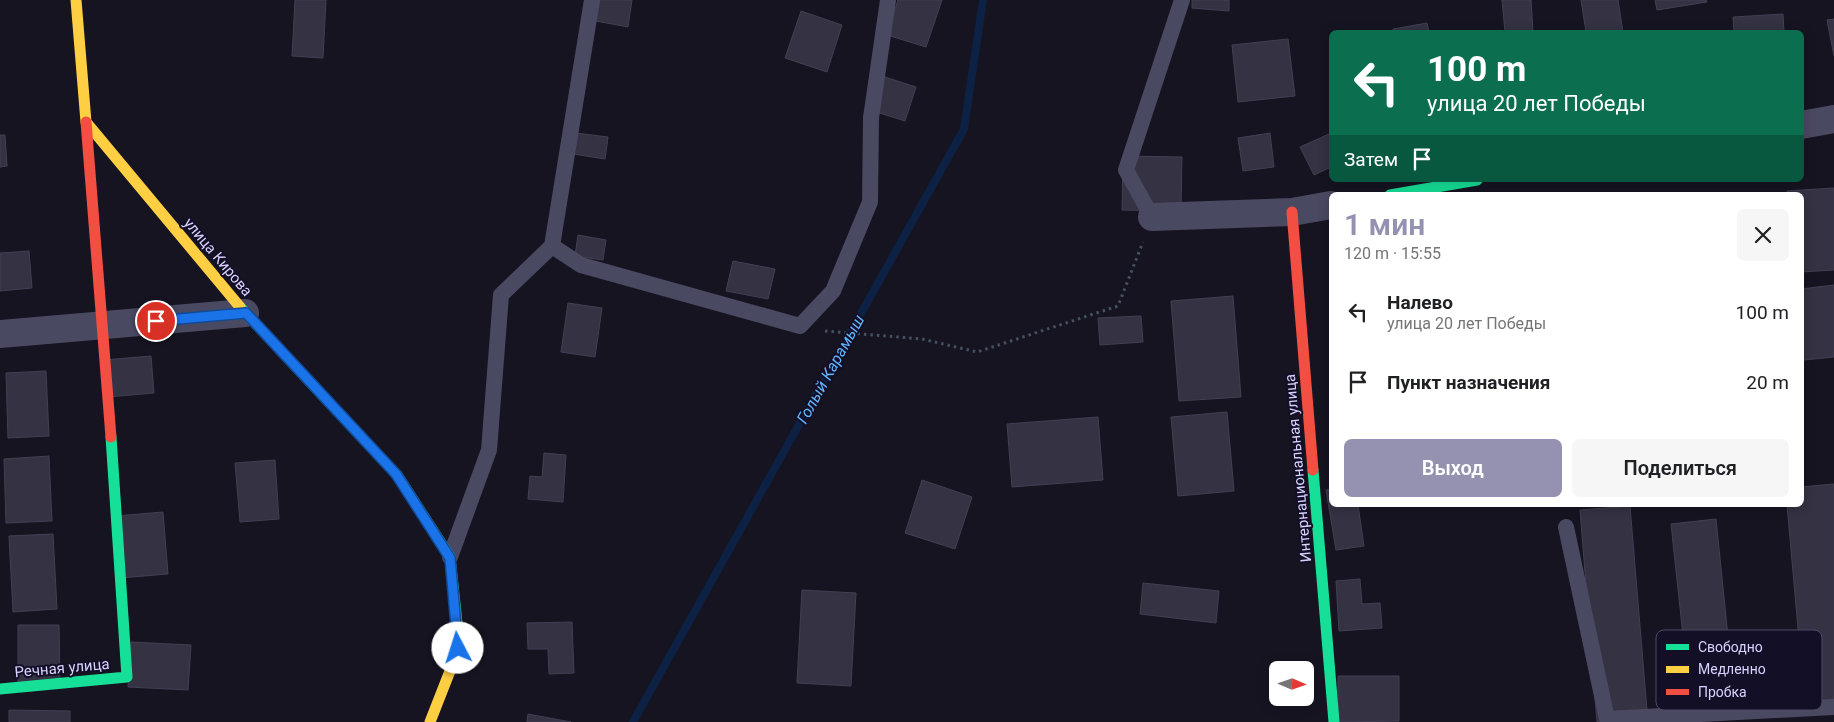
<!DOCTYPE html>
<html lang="ru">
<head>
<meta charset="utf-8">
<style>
  :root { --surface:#fff; --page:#f6f6f6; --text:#202124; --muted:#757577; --accent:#9591b1 }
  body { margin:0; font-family:Roboto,sans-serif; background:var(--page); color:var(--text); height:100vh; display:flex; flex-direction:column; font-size:19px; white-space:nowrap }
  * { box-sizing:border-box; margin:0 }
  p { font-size:16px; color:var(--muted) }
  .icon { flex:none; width:28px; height:28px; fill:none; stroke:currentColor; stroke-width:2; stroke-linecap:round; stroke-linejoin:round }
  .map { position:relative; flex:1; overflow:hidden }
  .details { position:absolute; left:1329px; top:192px; width:475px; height:315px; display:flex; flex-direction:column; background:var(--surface); border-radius:8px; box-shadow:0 2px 12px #0003 }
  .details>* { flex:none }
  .top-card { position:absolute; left:1329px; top:30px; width:475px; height:152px; border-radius:8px; box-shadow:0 2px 12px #0003; background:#0b6e4f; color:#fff; overflow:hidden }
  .needle { width:32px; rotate:92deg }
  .buttons { position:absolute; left:1269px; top:661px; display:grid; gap:10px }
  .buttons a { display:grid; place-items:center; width:45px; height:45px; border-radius:8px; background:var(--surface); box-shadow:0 2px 12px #0003; font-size:25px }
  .pin { position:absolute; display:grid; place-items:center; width:42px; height:42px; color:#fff; margin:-21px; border:2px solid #fff; border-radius:50%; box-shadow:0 1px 5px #0007 }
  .me { position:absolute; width:55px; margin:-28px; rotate:355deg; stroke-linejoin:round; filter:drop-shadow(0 0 4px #0008) }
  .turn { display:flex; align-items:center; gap:18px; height:105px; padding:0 15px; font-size:22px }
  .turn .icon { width:65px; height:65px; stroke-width:2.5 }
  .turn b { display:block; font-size:35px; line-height:42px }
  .then { display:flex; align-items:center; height:48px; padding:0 15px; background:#0003; gap:10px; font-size:19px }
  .round { display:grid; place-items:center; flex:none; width:52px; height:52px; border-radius:8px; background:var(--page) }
  .summary { display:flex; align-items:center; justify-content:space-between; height:85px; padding:0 15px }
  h1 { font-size:30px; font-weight:600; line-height:38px; color:var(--accent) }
  .primary-button { display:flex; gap:10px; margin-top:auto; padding:10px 15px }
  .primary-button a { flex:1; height:58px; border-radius:8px; background:var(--accent); color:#fff; font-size:20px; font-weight:600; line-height:58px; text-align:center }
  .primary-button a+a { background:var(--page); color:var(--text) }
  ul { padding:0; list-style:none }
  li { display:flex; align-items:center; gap:15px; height:70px; padding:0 15px }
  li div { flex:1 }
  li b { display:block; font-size:19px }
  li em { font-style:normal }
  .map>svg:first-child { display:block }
</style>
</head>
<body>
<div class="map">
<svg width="1834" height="722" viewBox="0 0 1834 722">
  <rect width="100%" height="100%" fill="#161421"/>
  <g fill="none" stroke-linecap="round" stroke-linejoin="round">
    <!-- stream -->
    <path stroke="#0d2144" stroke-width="8" d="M 633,722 L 964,129 L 983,0"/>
  </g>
  <!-- building -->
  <path fill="#343243" stroke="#433f54" d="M 295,0 L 326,0 L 323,58 L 292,56 Z
    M 600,0 L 632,0 L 628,27 L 596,21 Z
    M 898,0 L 942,0 L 926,47 L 887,35 Z
    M 1192,0 L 1229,0 L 1229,11 L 1192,8 Z
    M 1502,0 L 1531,0 L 1533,32 L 1505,32 Z
    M 1581,0 L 1618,0 L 1623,32 L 1586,32 Z
    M 1655,0 L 1706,0 L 1707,2 L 1657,10 Z
    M 801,11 L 842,25 L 827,72 L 785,58 Z
    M 1783,14 L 1784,32 L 1734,32 L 1733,17 Z
    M 1834,19 L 1834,56 L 1827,20 Z
    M 1427,23 L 1429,32 L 1393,32 L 1393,29 Z
    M 1288,39 L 1295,96 L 1238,102 L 1232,45 Z
    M 882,76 L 916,87 L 905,121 L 870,110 Z
    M 576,133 L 608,137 L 605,159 L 573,154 Z
    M 1270,133 L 1274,167 L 1243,171 L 1238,138 Z
    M 1329,134 L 1331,137 L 1331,167 L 1314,175 L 1300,147 Z
    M 0,135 L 5,135 L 7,166 L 0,167 Z
    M 1123,156 L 1182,157 L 1181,211 L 1122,210 Z
    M 1834,188 L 1834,270 L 1801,272 L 1801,195 L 1787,195 L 1787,191 Z
    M 578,235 L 606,240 L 603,260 L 575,256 Z
    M 29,251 L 32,288 L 0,291 L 0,253 Z
    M 733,261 L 775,269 L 768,299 L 726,291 Z
    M 1834,285 L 1834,357 L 1804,360 L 1801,337 L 1801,289 Z
    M 1233,296 L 1241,397 L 1179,401 L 1171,301 Z
    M 568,303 L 602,308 L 595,357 L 561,352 Z
    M 1141,316 L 1143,342 L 1100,345 L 1098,318 Z
    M 151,356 L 154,393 L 107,397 L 104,360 Z
    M 46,371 L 49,436 L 8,438 L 6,373 Z
    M 1227,412 L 1234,491 L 1178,496 L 1171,417 Z
    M 1098,417 L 1103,480 L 1012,487 L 1007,424 Z
    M 544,453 L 566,455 L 563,502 L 528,499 L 530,476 L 542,477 Z
    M 49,456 L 52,521 L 6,523 L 4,459 Z
    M 275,460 L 279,519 L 240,522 L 235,463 Z
    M 922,480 L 972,497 L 955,549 L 905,533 Z
    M 1834,484 L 1834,705 L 1805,707 L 1787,505 L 1801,505 L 1801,487 Z
    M 1331,489 L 1331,505 L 1358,505 L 1364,546 L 1336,550 L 1326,490 Z
    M 1630,506 L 1648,722 L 1597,722 L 1580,510 Z
    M 163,512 L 168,574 L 120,578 L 116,516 Z
    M 1716,519 L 1735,705 L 1691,710 L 1671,524 Z
    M 53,534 L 57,609 L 13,612 L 9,536 Z
    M 1360,579 L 1362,604 L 1380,603 L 1382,628 L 1339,631 L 1336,581 Z
    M 1143,583 L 1219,591 L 1216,623 L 1140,614 Z
    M 802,590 L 856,593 L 851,686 L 797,683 Z
    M 572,622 L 574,673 L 549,674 L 548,649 L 528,649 L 527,623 Z
    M 18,625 L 59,625 L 60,687 L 18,687 Z
    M 131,642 L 191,645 L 188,690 L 128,687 Z
    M 1338,676 L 1399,676 L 1399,721 L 1338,722 Z
    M 9,710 L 70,711 L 70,722 L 9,722 Z
    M 528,714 L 571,722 L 527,722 Z"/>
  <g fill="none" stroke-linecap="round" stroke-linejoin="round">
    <!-- path -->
    <path stroke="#44505f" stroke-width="3" stroke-dasharray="2.5 4" stroke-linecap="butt" d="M 825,331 L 922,339 L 977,352 L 1118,306 L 1143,242"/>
    <!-- lane -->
    <path stroke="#4a4962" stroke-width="16" d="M 1152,217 L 1126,170 L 1182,0
      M 552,246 L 581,265 L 800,326 L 833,291 L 870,202 L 871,118 L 888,0
      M 1566,527 L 1607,719 L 1834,707
      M 450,557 L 489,450 L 501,295 L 552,246 L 592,0"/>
    <!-- street -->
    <path stroke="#4a4962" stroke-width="28" d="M 1801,125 L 1834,119
      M 1152,217 L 1292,212 L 1331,205
      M 0,334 L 245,313"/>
    <!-- fast -->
    <path stroke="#16e098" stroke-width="11" d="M 1390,195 L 1477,180
      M 240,307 L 397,475 L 450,557 L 457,623
      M 1313,470 L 1334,722
      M 0,689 L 127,677 L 111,437"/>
    <!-- slow -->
    <path stroke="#ffcf43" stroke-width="11" d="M 76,0 L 86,122 L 240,307
      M 430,722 L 459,648 L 457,623"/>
    <!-- jam -->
    <path stroke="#f24e42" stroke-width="11" d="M 86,122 L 111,437
      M 1292,212 L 1313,470"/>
  </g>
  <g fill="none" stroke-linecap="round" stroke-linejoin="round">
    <!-- route casing -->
    <g stroke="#114b97" stroke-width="12">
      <path id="route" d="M 156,321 L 246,313 L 396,474 L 450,558 L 458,648"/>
    </g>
    <!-- route -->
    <use href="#route" stroke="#1a73e8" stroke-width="9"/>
  </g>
  <g text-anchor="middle" stroke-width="4" stroke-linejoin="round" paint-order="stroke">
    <!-- street labels -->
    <g font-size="15" fill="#d9d4ff" stroke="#130f26">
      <text transform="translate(218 257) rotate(50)" y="5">улица Кирова</text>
      <text transform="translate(1298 468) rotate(-95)" y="5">Интернациональная улица</text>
      <text transform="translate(62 668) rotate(-5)" y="5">Речная улица</text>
    </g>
    <!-- water labels -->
    <g font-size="16" font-style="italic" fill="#62b6ff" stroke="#130f26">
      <text transform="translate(830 369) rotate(-61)" y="6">Голый Карамыш</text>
    </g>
  </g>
  <!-- legend -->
  <rect x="1656" y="630" width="166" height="80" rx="8" fill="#130f26" stroke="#4e4a67" stroke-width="1"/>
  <rect x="1666" y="644" width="23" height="6" fill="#16e098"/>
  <rect x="1666" y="666" width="23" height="7" fill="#ffcf43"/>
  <rect x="1666" y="689" width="23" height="6" fill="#f24e42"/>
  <g font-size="14" fill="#d9d4ff">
    <text x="1698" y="652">Свободно</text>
    <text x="1698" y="674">Медленно</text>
    <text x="1698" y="697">Пробка</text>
  </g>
</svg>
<div class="buttons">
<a><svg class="needle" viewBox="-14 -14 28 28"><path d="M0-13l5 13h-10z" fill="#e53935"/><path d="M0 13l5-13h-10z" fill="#757577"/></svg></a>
</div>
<div class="pin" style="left:156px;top:321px;background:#d93025"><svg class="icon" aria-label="arrive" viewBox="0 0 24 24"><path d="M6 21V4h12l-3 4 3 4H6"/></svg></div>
<svg class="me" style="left:458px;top:648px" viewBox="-20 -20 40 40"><circle r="19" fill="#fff"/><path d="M0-13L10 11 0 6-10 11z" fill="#1a73e8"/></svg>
<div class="top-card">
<div class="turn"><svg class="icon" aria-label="left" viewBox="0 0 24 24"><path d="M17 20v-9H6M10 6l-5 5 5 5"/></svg><div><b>100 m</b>улица 20 лет Победы</div></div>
<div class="then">Затем<svg class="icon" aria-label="arrive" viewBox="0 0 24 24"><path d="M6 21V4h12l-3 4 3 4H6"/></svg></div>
</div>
<section class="details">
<div class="summary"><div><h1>1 мин</h1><p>120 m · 15:55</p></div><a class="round"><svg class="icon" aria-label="close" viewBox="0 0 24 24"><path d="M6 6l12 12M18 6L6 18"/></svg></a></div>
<ul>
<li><svg class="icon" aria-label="left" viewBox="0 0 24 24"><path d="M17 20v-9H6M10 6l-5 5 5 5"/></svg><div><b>Налево</b><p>улица 20 лет Победы</p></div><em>100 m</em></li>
<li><svg class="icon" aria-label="arrive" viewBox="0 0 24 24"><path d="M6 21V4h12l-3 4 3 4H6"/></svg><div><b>Пункт назначения</b></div><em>20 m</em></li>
</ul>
<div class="primary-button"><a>Выход</a><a>Поделиться</a></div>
</section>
</div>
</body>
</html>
